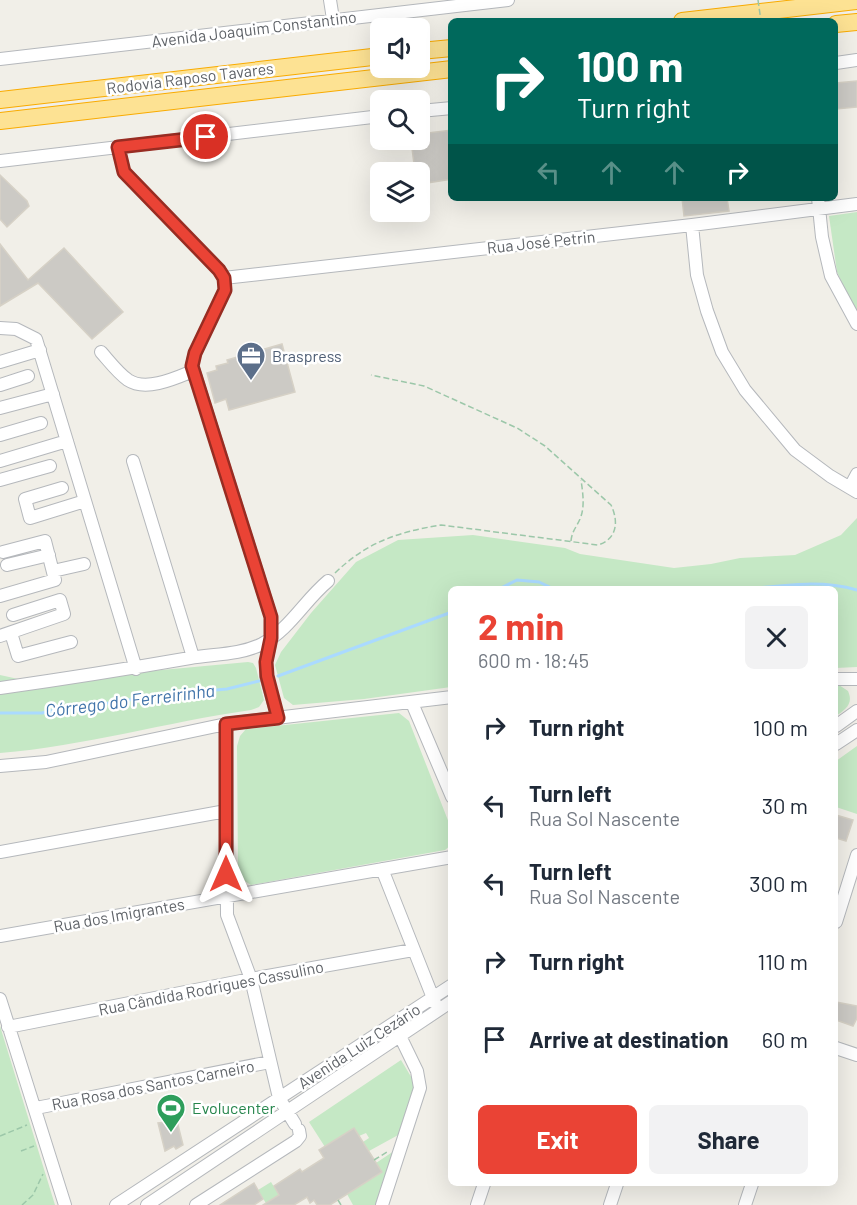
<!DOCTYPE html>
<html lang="en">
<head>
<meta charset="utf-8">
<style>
  :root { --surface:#fff; --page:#f2f2f3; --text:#1f2937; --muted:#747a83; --accent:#ea4335 }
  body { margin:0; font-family:Barlow,sans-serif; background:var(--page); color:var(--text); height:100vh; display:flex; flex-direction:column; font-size:22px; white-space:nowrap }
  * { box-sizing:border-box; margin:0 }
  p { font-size:20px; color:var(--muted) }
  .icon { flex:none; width:33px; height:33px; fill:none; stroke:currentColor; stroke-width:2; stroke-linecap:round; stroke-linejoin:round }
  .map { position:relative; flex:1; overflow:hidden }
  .drawer { position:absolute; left:448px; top:586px; width:390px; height:600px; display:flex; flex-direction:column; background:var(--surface); border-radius:9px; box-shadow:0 6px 24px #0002 }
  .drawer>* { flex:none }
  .top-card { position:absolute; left:448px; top:18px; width:390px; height:183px; border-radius:9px; box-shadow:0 6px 24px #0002; background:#00695c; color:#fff; overflow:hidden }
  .buttons { position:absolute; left:370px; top:18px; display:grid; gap:12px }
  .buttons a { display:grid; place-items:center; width:60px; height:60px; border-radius:9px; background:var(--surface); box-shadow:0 6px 24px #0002; font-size:30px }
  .pin { position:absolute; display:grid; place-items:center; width:51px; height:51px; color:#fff; margin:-26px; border:3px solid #fff; border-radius:50%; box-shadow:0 2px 6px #0007 }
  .me { position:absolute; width:66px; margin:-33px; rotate:0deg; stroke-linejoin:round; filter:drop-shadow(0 0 4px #0008) }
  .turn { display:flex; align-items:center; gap:21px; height:126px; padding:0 30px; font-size:27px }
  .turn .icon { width:78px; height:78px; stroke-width:2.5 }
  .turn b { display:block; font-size:42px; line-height:51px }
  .lanes { display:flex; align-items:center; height:57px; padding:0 30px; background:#0003; justify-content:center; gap:30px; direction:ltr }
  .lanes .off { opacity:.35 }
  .round { display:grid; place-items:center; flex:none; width:63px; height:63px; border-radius:9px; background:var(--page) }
  .summary { display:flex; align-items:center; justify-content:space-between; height:102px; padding:0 30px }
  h1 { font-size:36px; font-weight:700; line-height:45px; color:var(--accent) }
  .cta { display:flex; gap:12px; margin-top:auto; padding:12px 30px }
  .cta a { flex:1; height:69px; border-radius:9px; background:var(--accent); color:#fff; font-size:24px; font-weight:700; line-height:69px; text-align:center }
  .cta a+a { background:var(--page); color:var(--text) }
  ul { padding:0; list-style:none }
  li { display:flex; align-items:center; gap:18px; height:78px; padding:0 30px }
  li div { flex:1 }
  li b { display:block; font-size:22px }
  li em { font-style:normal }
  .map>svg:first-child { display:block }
</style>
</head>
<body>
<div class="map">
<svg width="857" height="1205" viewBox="0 0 857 1205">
  <rect width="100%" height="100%" fill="#f1efe8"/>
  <!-- green -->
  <path fill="#c5e8c5" d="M 857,212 L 857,314 L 837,272 L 829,216 Z
    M 857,518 L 857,667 L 836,668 L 836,590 L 452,590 L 451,687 L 364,699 L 293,705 L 284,698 L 275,665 L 281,652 L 311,613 L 356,562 L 398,540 L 473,535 L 565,548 L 580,554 L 674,568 L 711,564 L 740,558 L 795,555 L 841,535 Z
    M 248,662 L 253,663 L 256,668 L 264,700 L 259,707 L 251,710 C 166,722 85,746 0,753 L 0,675 L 32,682 Z
    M 836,685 L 839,685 L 848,691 C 854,704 845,710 836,716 Z
    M 399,713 L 409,721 L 451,828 L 451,845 L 445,850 L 251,885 L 240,878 L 238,870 L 237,746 L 240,736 L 246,729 Z
    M 857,746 L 857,814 L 836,807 L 836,761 Z
    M 0,1026 L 55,1205 L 0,1205 Z
    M 401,1060 L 413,1080 L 415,1088 L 400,1134 L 369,1151 L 363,1142 L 369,1138 L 366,1133 L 359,1136 L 354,1128 L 325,1147 L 309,1122 Z
    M 394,1151 L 379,1205 L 353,1205 L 347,1194 L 381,1173 L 376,1163 Z
    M 271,1182 L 279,1195 L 267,1205 L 258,1190 Z"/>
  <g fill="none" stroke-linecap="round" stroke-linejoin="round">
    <!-- stream -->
    <path stroke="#aadaff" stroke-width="3" d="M 497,590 L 517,580 L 539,582 L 556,590
      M 740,590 C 779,586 819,579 857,590
      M 278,676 L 452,612
      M 0,713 L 42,713 L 60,709 L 77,708 L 161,695 L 227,689 L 259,681"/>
  </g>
  <!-- building -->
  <path fill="#cccac5" stroke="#d6d1c6" stroke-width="1.5" d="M 857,81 L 857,107 L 836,109 L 836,83 Z
    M 452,130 L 452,179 L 420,184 L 420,172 L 415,172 L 411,140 L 420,140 L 420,134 Z
    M 0,175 L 27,201 L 29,206 L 7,227 L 0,219 Z
    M 682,198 L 727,198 L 729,211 L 684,216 Z
    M 0,244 L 28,280 L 64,248 L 123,312 L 92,339 L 38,283 L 0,306 Z
    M 282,344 L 295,392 L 229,410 L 226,399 L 215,403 L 207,373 L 217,370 L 216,366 L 228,363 L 227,360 Z
    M 836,815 L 853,820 L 846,841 L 836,838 Z
    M 836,1002 L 857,1006 L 857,1018 L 853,1026 L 836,1020 Z
    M 177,1121 L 183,1145 L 176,1149 L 174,1146 L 165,1151 L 158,1123 Z
    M 354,1128 L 382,1172 L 330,1205 L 317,1205 L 314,1200 L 310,1203 L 307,1197 L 294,1205 L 263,1205 L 279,1195 L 274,1186 L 300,1169 L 302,1172 L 324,1158 L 319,1150 Z
    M 254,1183 L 263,1199 L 254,1205 L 220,1205 Z"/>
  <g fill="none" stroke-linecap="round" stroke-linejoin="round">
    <!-- minor casing -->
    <g stroke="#b5b8bc" stroke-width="14">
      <path id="minor" d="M 330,0 L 333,19
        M 0,59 L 508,0
        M 836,63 L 857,60
        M 420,111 L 452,108
        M 118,147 L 124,172 L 219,270 L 224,278 L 225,290 L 195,353 L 192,365 L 271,617 L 271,638 L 266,662 L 266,676 L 278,718
        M 0,161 L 381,116
        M 818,198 L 822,237 L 831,276 L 857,324
        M 692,225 L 697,275 L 707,311 L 722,352 L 745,390 L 795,450 L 830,476 L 857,492
        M 224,278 L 692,225 L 857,204
        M 0,328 L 16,329 L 36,339 L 136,669
        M 101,352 C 109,361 118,373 128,380 C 146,392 176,378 193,371
        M 0,362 L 40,350
        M 0,385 L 28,376
        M 0,408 L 53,394
        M 0,435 L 41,423
        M 0,461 L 67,441
        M 133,461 L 193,657
        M 0,480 L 50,466
        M 850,487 L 857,474
        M 62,488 L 25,499 L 30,518 L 85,501
        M 7,565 L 49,555
        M 53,571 L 84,564
        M 0,596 L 55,580 L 45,541 L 3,552
        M 11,633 L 18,656 L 71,642
        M 0,636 L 64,614 L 60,600 L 13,615
        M 836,679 L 857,679
        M 0,688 C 64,679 127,669 190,658 C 213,654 240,655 262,644 C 290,629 304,601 328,581
        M 412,703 L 452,797
        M 226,724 L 227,915 L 251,979 L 279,1098 L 295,1124
        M 836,726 L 857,711
        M 836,744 L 857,730
        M 0,766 L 46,762 L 226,724 L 452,697
        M 0,852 L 226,811
        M 382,869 L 435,1003
        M 836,922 L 857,855
        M 0,936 L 452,857
        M 0,999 L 65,1205
        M 8,1027 L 251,979 L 413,950
        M 836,1048 L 857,1055
        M 36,1108 L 270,1062
        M 116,1205 L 452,985
        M 147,1205 L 452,1001
        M 196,1205 L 296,1141 L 300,1136 L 299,1130
        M 382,1205 L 420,1088 L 417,1071 L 400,1036
        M 477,1205 L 484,1184
        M 610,1205 L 617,1184
        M 745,1205 L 752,1184"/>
    </g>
    <!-- highway casing -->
    <g stroke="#f9ab00" stroke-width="18">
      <path id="highway" d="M 682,21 L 857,1
        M 836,24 L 857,22
        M 420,51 L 452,48
        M 0,100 L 381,56
        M 0,121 L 452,69"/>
    </g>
    <!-- path -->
    <path stroke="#9cc7a9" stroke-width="1.5" stroke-dasharray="6 3" stroke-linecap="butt" d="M 571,541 C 572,531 576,528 580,519 C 585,507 583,494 581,480
      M 335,573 C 367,542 398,532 441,525 L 598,545 C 617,539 619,522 611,505 L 545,446 L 517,428 L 424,386 L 371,375
      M 0,1136 L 27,1125
      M 21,1151 L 34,1146
      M 374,1160 L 387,1152
      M 338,1200 L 341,1205
      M 22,1205 L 33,1195 L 43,1174"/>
    <!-- minor -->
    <use href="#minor" stroke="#fff" stroke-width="12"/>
    <!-- highway -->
    <use href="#highway" stroke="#fde293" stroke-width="16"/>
    <!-- path-bridge -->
    <path stroke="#9cc7a9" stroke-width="1.5" stroke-dasharray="6 3" stroke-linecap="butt" d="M 758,0 L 761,21"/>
  </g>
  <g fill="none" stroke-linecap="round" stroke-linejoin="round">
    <!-- route casing -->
    <g stroke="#982c22" stroke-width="15">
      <path id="route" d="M 206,137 L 118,147 L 124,172 L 219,270 L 224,278 L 225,290 L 195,353 L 192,366 L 271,617 L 271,638 L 266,662 L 267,676 L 278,718 L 226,724 L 226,874"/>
    </g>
    <!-- route -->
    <use href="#route" stroke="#ea4335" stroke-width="10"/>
  </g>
  <!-- icons -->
  <defs>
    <g id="office-pin" transform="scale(1.5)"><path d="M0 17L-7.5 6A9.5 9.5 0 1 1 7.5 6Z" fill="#5c6f8a" stroke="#fff"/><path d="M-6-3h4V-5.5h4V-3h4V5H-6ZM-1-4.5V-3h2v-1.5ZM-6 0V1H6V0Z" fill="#fff"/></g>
    <g id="stadium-pin" transform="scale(1.5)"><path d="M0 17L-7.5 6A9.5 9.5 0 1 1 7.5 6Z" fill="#2e9e5b" stroke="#fff"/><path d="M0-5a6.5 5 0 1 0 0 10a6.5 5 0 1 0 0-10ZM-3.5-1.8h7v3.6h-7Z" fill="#fff"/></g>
  </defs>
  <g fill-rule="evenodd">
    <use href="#office-pin" x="251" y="356"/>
    <use href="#stadium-pin" x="171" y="1108"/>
  </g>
  <g text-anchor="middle" stroke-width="5" stroke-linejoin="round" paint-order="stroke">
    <!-- street labels -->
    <g font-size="16" fill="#5f6368" stroke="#fff">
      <text transform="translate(254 29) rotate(-7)" y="6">Avenida Joaquim Constantino</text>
      <text transform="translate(190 78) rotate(-7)" y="6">Rodovia Raposo Tavares</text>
      <text transform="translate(541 242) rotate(-6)" y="6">Rua José Petrin</text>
      <text transform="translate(119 915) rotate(-10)" y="6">Rua dos Imigrantes</text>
      <text transform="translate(211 988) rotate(-11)" y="6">Rua Cândida Rodrigues Cassulino</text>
      <text transform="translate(359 1046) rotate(-33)" y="6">Avenida Luiz Cezário</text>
      <text transform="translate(153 1085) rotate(-11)" y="6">Rua Rosa dos Santos Carneiro</text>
    </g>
    <!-- service labels -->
    <g font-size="16" fill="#4e5e75" stroke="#fff" text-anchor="start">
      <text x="272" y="362">Braspress</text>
    </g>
    <!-- leisure labels -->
    <g font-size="16" fill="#27864d" stroke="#fff" text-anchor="start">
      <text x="192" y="1114">Evolucenter</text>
    </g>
    <!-- water labels -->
    <g font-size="18" font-style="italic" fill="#4174aa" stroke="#fff">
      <text transform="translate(130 701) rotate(-7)" y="6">Córrego do Ferreirinha</text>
    </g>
  </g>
</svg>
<div class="buttons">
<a><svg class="icon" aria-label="sound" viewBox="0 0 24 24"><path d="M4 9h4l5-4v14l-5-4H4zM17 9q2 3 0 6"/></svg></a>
<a><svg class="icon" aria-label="search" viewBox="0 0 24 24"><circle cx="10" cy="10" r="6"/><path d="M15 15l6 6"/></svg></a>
<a><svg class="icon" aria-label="layers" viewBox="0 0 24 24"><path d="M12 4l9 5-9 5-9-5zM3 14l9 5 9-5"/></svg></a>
</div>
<div class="pin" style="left:206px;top:137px;background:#d93025"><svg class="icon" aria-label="arrive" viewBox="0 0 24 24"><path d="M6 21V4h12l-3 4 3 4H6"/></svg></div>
<svg class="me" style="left:226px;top:874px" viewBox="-20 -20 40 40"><path d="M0-17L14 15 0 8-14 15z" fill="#ea4335" stroke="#fff" stroke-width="4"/></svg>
<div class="top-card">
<div class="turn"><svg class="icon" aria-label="right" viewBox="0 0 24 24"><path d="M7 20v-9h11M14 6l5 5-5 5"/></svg><div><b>100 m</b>Turn right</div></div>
<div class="lanes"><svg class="icon off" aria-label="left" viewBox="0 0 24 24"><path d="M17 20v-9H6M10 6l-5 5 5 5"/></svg><svg class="icon off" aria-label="ahead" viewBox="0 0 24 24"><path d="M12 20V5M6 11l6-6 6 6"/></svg><svg class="icon off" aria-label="ahead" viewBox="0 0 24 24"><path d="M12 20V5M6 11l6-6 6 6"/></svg><svg class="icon" aria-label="right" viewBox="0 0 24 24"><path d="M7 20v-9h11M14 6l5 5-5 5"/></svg></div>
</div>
<section class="drawer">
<div class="summary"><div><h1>2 min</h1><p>600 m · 18:45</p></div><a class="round"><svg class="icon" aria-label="close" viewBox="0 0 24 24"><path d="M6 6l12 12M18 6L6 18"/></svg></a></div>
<ul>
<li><svg class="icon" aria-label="right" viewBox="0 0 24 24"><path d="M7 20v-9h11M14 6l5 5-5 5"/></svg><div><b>Turn right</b></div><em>100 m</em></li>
<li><svg class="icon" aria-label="left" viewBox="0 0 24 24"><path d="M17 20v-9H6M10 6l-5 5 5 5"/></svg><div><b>Turn left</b><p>Rua Sol Nascente</p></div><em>30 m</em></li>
<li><svg class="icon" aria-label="left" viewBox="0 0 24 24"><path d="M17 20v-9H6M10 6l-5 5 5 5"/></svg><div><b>Turn left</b><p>Rua Sol Nascente</p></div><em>300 m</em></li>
<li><svg class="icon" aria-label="right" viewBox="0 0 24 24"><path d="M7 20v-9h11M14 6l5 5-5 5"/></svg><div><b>Turn right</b></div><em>110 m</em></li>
<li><svg class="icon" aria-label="arrive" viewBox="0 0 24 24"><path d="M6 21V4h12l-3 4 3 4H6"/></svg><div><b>Arrive at destination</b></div><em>60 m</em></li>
</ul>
<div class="cta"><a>Exit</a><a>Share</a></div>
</section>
</div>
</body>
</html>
